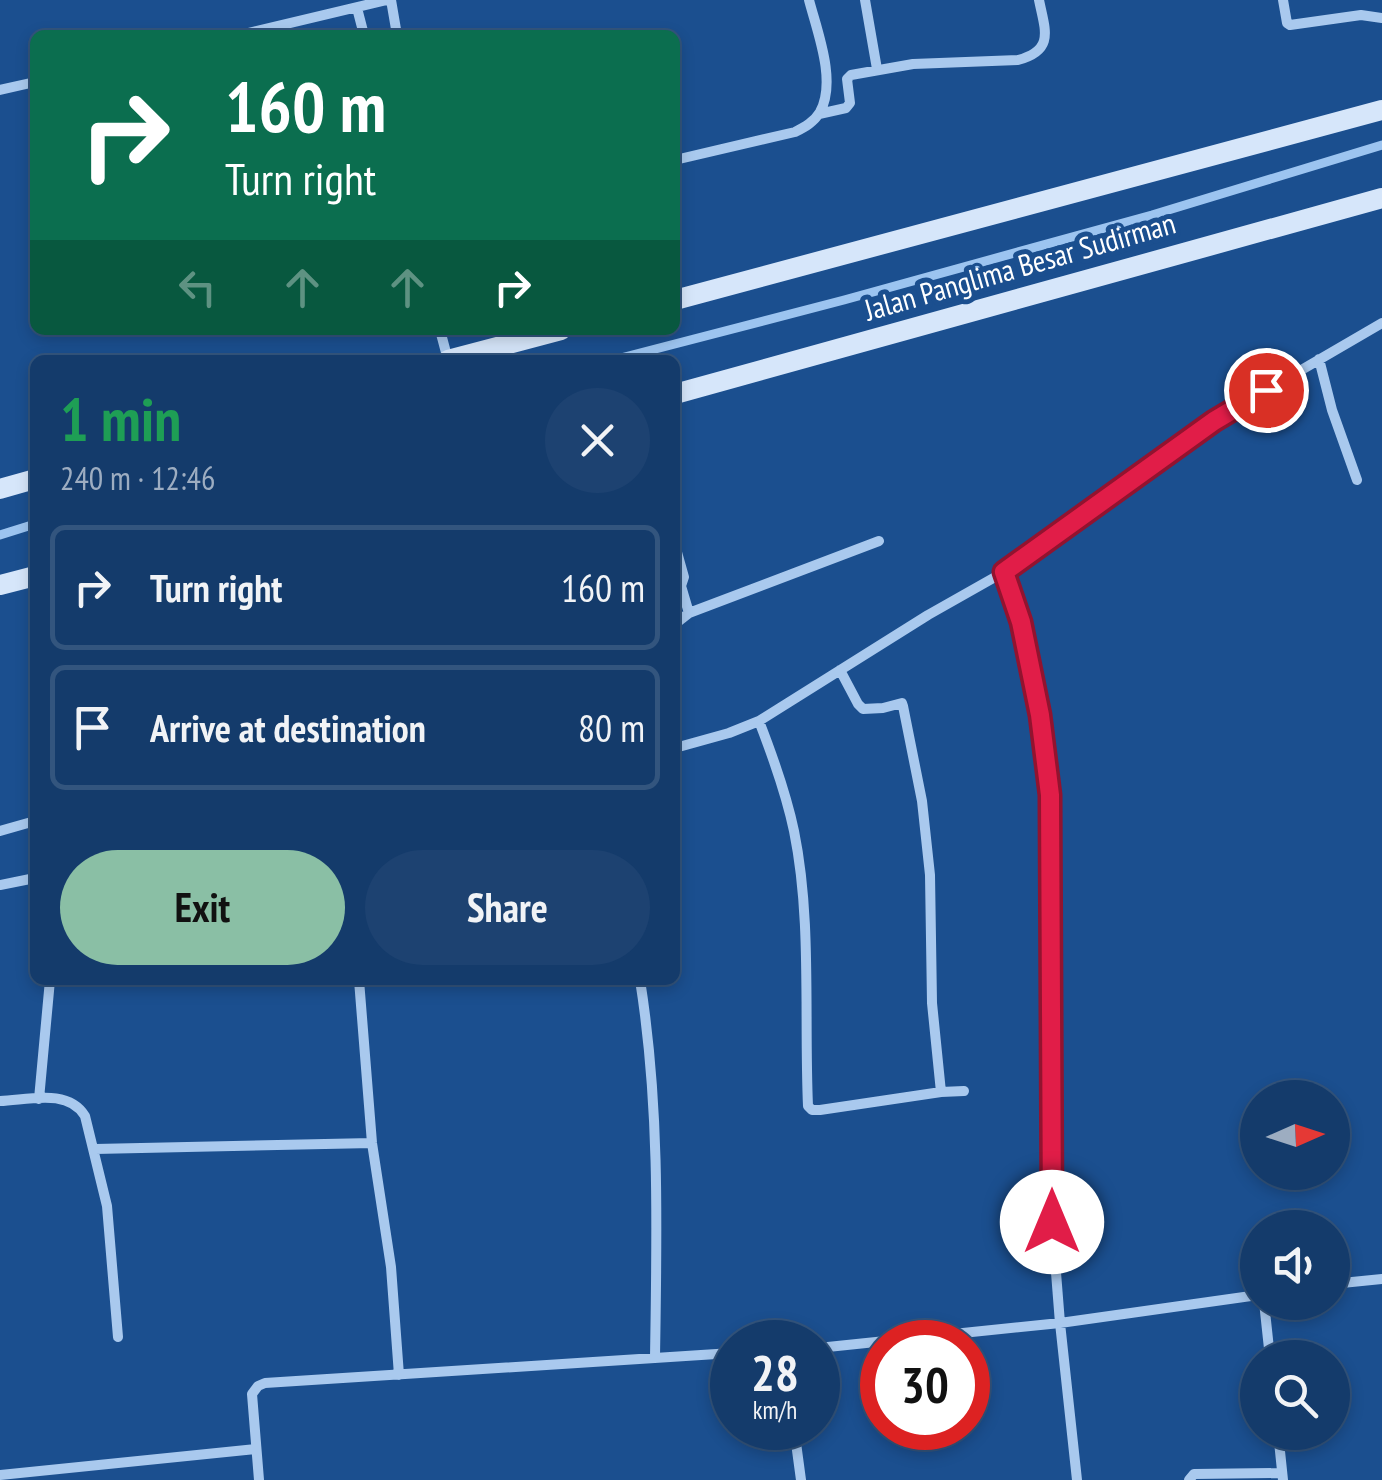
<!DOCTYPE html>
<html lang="en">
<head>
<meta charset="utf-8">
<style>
  :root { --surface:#143b6b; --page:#1d4271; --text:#f1f3f6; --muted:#9dadc1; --line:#33557e; --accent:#8abfa5 }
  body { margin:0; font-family:"PT Sans Narrow",sans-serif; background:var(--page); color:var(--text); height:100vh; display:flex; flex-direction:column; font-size:38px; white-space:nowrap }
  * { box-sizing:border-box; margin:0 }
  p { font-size:32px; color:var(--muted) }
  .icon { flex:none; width:55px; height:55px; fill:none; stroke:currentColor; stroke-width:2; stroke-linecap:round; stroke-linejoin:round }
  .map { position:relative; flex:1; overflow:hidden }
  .side { position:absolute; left:30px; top:355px; width:650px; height:630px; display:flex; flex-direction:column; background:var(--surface); border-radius:15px; box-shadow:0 5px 15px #0003,0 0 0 2px var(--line) }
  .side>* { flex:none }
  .guide { position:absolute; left:30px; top:30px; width:650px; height:305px; border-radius:15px; box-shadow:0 5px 15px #0003,0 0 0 2px var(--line); background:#0b6e4f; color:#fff; overflow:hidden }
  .needle { width:65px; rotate:87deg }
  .buttons { position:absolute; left:1240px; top:1080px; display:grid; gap:20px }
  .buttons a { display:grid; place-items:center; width:110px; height:110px; border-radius:50%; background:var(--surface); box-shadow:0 5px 15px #0003,0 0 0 2px var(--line); font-size:50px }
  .speed { position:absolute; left:710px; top:1320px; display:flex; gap:20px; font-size:50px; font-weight:700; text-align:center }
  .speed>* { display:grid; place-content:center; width:130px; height:130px; border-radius:50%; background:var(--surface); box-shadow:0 5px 15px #0003,0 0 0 2px var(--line); line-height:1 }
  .speed small { font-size:25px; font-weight:400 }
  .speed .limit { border:15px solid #d22; background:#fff; color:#111 }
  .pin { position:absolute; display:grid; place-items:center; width:85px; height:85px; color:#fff; margin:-42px; border:5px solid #fff; border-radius:50%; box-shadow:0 2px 10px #0007 }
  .me { position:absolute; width:110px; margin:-55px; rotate:0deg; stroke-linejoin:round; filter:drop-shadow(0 0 8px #0008) }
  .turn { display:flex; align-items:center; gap:35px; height:210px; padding:0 30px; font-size:45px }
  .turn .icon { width:130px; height:130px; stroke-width:2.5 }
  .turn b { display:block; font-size:70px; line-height:85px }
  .lanes { display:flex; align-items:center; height:95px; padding:0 30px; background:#0003; justify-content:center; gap:50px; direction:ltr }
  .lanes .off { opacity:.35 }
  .round { display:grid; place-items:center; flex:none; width:105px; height:105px; border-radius:52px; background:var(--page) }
  .head { display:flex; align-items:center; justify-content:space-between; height:170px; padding:0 30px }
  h1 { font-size:60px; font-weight:700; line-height:75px; color:#1e9e55 }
  .button { display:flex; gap:20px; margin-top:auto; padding:20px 30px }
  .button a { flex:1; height:115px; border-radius:60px; background:var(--accent); color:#111; font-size:40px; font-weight:700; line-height:115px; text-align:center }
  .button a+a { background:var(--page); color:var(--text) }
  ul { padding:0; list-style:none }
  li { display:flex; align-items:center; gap:30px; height:125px; margin:0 20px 15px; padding:0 10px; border:5px solid var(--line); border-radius:15px }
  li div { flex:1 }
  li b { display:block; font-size:38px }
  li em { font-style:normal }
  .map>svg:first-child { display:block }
</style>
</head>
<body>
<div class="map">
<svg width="1382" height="1480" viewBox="0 0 1382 1480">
  <rect width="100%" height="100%" fill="#1b4f8f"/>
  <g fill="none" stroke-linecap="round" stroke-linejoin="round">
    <!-- stream -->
    <path stroke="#9cc4f0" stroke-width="9" d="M 613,360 L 844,300 L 1152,215 L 1382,145
      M 0,535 L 35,524"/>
    <!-- minor -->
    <path stroke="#a9c9ee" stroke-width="10" d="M 391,0 L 397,35
      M 865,0 L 877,69
      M 1283,0 L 1287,23 L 1290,25 L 1361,15 L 1382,18
      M 357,8 L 364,35
      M 240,35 L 387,0
      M 0,90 L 35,82
      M 819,114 L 846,108 L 850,103 L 847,79 L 851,75 L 913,64 L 1018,60 C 1055,50 1045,30 1039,0
      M 675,160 L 795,132 C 805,127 814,122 820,112 C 837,81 817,31 809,0
      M 440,330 L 448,360
      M 1319,359 L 1332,410 L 1357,480
      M 675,545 L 684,577 L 681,586 L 689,613
      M 1004,572 L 1021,622 L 1040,715 L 1050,795 L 1052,1222 L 1060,1323 L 1077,1480
      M 675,624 L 689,613 L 879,541
      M 840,670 L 858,704 L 863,709 L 883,708 L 902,703 L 903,706 L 922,801 L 930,875 L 932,1003 L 941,1092
      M 759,721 C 773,757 786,793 794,831 C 812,919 804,1016 808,1106 L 812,1110 L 820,1110 L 941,1092 L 964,1091
      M 675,748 L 729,733 L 759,721 L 928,615 L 1004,572 L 1214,421 L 1382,323
      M 0,831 L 35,821
      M 0,885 L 35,878
      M 359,980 L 372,1143 L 391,1267 L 399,1375
      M 640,980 C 660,1105 657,1231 655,1357
      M 39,1099 L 50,980
      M 0,1101 C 28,1100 68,1088 85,1116 L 107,1206 L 118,1337
      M 95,1149 L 372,1143
      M 1332,1284 L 1382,1279
      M 1264,1302 L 1270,1358
      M 818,1348 L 1060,1323 L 1258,1295
      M 794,1428 L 801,1480
      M 1278,1432 L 1283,1480
      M 0,1475 L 256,1449
      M 259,1480 L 252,1394 L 258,1386 L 265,1383 L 732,1353
      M 1189,1480 L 1194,1474 L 1282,1473"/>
    <!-- secondary -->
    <path stroke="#d6e6fa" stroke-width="20" d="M 675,300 L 1382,110
      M 448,360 L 561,330
      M 675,394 L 1382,198
      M 0,489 L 35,479
      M 0,585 L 35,576"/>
  </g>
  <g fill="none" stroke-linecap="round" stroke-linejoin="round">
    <!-- route casing -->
    <g stroke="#92132f" stroke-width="25">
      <path id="route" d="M 1052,1222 L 1050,795 L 1040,715 L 1021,622 L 1004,572 L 1214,421 L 1266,390"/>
    </g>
    <!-- route -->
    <use href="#route" stroke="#e11d48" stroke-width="18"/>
  </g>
  <g text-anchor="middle" stroke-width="10" stroke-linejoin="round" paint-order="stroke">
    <!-- street labels -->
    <g font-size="30" fill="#fff" stroke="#1b4f8f">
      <text transform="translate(1020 267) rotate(-16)" y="10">Jalan Panglima Besar Sudirman</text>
    </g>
  </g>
</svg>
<div class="buttons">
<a><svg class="needle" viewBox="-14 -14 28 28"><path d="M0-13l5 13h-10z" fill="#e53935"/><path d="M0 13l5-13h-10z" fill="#9dadc1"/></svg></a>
<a><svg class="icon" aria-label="sound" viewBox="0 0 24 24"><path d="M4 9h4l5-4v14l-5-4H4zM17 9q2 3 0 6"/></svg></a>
<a><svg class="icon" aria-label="search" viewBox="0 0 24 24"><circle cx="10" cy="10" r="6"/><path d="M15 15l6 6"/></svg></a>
</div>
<div class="speed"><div>28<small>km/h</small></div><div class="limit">30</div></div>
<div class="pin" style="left:1266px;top:390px;background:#d93025"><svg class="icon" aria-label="arrive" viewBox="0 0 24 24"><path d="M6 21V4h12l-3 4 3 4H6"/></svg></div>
<svg class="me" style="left:1052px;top:1222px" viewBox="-20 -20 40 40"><circle r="19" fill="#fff"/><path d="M0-13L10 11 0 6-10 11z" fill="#e11d48"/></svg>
<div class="guide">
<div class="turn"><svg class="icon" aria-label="right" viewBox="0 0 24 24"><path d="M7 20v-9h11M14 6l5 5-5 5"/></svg><div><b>160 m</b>Turn right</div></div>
<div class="lanes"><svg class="icon off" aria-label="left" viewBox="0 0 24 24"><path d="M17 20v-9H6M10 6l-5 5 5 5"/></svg><svg class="icon off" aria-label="ahead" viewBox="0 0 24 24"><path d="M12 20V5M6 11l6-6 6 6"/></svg><svg class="icon off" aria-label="ahead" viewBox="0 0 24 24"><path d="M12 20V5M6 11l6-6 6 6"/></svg><svg class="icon" aria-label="right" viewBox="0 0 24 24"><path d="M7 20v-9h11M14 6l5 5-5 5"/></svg></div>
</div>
<section class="side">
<div class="head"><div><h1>1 min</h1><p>240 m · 12:46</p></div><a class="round"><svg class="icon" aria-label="close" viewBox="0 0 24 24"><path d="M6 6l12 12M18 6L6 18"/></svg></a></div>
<ul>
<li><svg class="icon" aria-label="right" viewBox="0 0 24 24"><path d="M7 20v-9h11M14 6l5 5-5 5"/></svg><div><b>Turn right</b></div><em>160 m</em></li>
<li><svg class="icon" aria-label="arrive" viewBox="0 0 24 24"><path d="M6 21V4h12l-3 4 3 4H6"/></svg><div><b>Arrive at destination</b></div><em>80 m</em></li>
</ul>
<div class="button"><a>Exit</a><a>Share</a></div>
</section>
</div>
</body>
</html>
